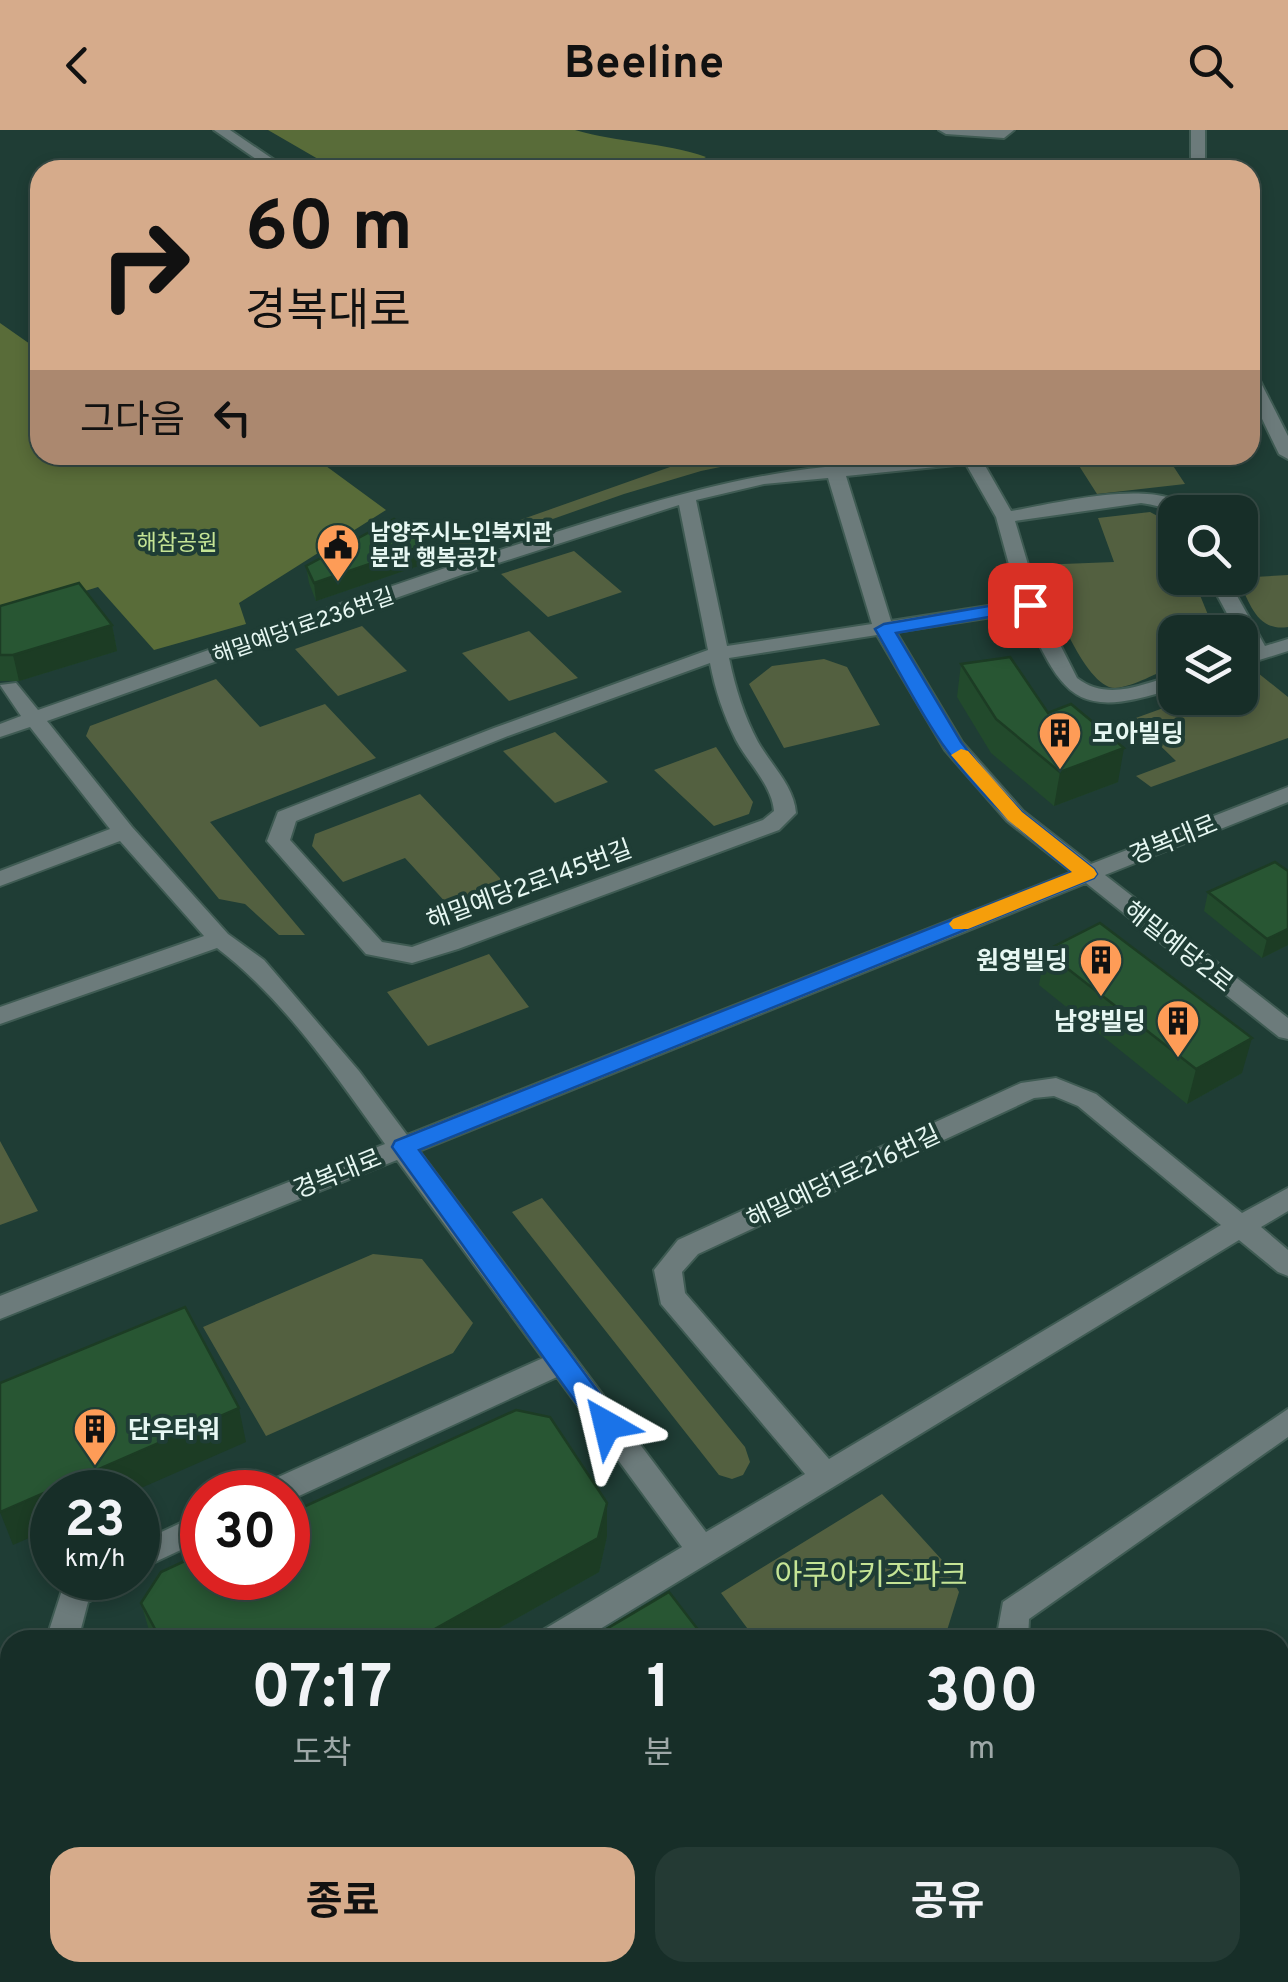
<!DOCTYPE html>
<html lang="ko">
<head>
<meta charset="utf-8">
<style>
  :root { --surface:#172e28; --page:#243a34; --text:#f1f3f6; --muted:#9ea8a8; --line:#364a45; --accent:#d6ab8b }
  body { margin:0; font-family:Overpass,"Noto Sans KR",sans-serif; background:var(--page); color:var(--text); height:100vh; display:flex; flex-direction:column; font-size:38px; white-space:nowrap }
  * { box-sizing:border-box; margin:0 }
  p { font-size:32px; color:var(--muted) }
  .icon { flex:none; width:55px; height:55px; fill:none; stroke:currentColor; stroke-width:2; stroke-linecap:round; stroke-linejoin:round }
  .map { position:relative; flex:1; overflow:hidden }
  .panel { position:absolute; left:0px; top:1500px; width:1290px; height:352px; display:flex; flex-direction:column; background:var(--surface); border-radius:30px 30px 0 0; box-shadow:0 5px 15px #0003,0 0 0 2px var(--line) }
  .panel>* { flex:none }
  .banner { position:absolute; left:30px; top:30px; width:1230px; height:305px; border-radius:30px; box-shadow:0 5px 15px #0003,0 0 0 2px var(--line); background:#d6ab8b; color:#111; overflow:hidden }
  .tools { position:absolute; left:1158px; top:365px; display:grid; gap:20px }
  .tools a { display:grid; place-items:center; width:100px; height:100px; border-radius:20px; background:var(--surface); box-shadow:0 5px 15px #0003,0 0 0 2px var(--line); font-size:50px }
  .speed { position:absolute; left:30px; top:1340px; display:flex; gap:20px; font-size:50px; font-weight:700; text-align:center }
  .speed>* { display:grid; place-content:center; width:130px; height:130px; border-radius:50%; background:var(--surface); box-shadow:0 5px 15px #0003,0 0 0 2px var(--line); line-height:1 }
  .speed small { font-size:25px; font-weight:400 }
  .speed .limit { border:15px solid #d22; background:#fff; color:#111 }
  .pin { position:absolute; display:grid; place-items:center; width:85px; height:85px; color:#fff; margin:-42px; border-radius:20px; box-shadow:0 5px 15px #0006 }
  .me { position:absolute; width:110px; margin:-55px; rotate:323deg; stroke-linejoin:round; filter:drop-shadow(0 0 8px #0008) }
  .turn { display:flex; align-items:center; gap:35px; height:210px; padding:0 50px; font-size:45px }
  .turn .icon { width:130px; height:130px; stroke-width:2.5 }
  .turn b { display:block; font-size:70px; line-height:85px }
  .then { display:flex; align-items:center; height:95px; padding:0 50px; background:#0003; gap:20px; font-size:38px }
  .eta { display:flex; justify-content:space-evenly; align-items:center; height:170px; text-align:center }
  .eta b { font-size:60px; font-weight:700; line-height:70px }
  .cta { display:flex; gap:20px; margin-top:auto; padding:20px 50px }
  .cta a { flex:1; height:115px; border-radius:30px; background:var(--accent); color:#111; font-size:40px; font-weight:700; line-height:115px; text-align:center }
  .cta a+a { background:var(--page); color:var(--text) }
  header { display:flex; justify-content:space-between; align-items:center; height:130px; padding:0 50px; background:var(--accent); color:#111; font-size:45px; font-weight:700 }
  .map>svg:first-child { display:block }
</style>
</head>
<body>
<header><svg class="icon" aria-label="back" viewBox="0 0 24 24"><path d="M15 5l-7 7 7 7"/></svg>Beeline<svg class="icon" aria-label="search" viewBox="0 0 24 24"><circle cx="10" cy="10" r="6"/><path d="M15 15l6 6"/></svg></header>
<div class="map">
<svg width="1288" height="1852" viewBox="0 0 1288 1852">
  <rect width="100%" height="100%" fill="#1f3d35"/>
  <!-- green -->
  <path fill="#536040" d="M 704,325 L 779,325 L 701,341 L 624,364 L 487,412 L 472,416 L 455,413 Z
    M 1123,325 L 1166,325 L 1185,354 L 1097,364 L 1076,331 Z
    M 1150,382 L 1169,392 L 1175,406 L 1175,448 L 1193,448 L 1215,502 L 1175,502 L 1175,536 C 1158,542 1133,557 1115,558 C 1084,558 1049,461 1037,435 L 1114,432 L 1098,388 Z
    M 574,421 L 622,462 L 548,487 L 501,444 Z
    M 1288,445 L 1288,497 C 1256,502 1250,472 1237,448 Z
    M 362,496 L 407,541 L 338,566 L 295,519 Z
    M 529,501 L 578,548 L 509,571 L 462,523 Z
    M 824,529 L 847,537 L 880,595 L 784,618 L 749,554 L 772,536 Z
    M 1258,543 L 1288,567 L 1288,608 L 1151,657 L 1136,646 L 1176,631 L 1133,589 L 1191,568 L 1240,568 L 1240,549 Z
    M 216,549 L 260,597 L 325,574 L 376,628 L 210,692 L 305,805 L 279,805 L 245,774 L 219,769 L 86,606 L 90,596 Z
    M 555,602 L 608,652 L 555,673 L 503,621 Z
    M 716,617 L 753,672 L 749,684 L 714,696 L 654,640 Z
    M 420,664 L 515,764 L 459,787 L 405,728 L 343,752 L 312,716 L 315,704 Z
    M 489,824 L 529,877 L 428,916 L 387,862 Z
    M 0,1011 L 38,1081 L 0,1095 Z
    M 542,1068 L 745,1317 L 750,1332 L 743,1345 L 732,1349 L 719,1345 L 512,1082 Z
    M 373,1124 L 422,1129 L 473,1193 L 453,1223 L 266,1306 L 203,1197 Z
    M 882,1364 L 942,1430 L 959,1462 L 944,1510 L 756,1510 L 721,1463 Z
    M 1280,1809 L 1288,1818 L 1288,1852 L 1113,1852 L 1114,1843 L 1280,1842 Z"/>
  <!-- forest -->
  <path fill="#596c39" d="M 268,0 L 575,0 C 619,13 663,12 706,27 L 683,40 L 337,40 Z
    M 0,193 L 40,221 L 40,325 L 311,325 L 386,380 L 239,473 L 246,494 L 154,520 L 98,457 L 0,487 Z"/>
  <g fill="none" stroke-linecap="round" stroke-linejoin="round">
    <!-- minor casing -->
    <g stroke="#3f5b53" stroke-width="4">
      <path id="minor" d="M 214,0 L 230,0 L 289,40 L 272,40 Z
        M 939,0 L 1014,0 L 1004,8 L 946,4 Z
        M 1191,0 L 1205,0 L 1205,40 L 1191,40 Z
        M 1250,242 L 1258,247 L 1288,306 L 1288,329 L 1279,324 L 1250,264 Z
        M 821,325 L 839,325 L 842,336 L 949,325 L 1011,325 L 983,332 L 1011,381 C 1055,374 1162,345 1193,382 C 1171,382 1163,376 1141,373 L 1015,391 L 1040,475 L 1077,548 C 1108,572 1142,554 1175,545 L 1175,558 C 1076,591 1063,568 1024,482 L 896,502 L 962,612 L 1023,681 L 1091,734 L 1288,657 L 1288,672 L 1105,745 L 1288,888 L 1288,909 L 1279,907 L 1086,753 L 419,1021 L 706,1402 L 805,1344 L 661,1174 L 654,1140 L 678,1110 L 1021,953 L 1056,948 L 1096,964 L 1242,1083 L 1288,1058 L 1288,1081 L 1261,1097 L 1288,1120 L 1288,1146 L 1278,1142 L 1239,1110 L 582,1510 L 538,1510 L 543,1500 L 682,1417 L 557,1247 L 288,1371 L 288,1362 L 261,1362 L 265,1353 L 543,1228 L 397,1030 L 0,1189 L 0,1166 L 385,1014 C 336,946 284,869 217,818 L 0,894 L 0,877 L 204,806 L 120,711 L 0,756 L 0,741 L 110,699 L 30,597 L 0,607 L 0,594 L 21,586 L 0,555 L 16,553 L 38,580 C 199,524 360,465 522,413 C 622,381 720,348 825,337 ZM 966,334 L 996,387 L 1019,471 L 891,491 L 846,346 ZM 828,348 L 872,494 L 727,516 L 696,370 L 764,354 ZM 679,375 L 708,520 L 494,598 L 278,682 L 267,711 L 366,824 L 412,833 L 458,819 L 779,700 L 796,683 C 794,656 771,635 758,612 C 744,586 735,557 729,528 L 877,505 L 945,620 L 1007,691 L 1072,742 L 407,1005 L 359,941 L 264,830 L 228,804 L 132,697 L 47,591 L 464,444 ZM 710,533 C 715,560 724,586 736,610 C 748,633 772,655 774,681 L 763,690 L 412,817 L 382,812 L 290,710 L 296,691 L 508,606 ZM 1054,966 L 1078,976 L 1221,1095 L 829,1329 L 685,1163 L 682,1142 L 698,1124 L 1034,968 Z
        M 1208,448 L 1227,448 L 1265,516 L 1288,509 L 1288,521 L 1240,536 L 1240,523 L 1247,521 Z
        M 1288,1279 L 1288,1307 L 1029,1489 L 1028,1510 L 996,1510 L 1003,1472 Z
        M 202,1383 L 202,1410 L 138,1440 L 138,1413 Z
        M 76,1448 L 119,1448 L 114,1458 L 88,1472 L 78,1510 L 46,1510 L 64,1454 Z
        M 1288,1696 L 1288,1733 L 1280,1737 L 1280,1700 Z
        M 10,1823 L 10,1842 L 27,1842 L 23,1852 L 0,1852 L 0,1827 Z
        M 205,1842 L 242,1842 L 246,1852 L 209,1852 Z
        M 426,1842 L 472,1842 L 468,1852 L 422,1852 Z
        M 1040,1842 L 1076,1842 L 1077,1852 L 1041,1852 Z"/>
    </g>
    <!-- minor -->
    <use href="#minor" fill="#6c7b7b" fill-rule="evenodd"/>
  </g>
  <!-- wall -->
  <path fill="#224a2c" d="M 427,433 L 316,471 L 309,453 L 306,436 Z
    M 0,476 L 112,495 L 117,521 L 19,551 L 0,551 Z
    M 961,534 L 1048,583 L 1118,652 L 1054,676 L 991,623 L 957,567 Z
    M 1288,741 L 1288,815 L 1262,828 L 1204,781 L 1208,762 Z
    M 1045,821 L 1242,943 L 1187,974 L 1039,855 Z
    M 607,1373 L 607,1406 L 599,1442 L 478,1510 L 152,1510 L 141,1473 Z"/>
  <!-- shaded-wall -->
  <path fill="#1c3c24" d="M 425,415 L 427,433 L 316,471 L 314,453 Z
    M 112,495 L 117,521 L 19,551 L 13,525 Z
    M 1124,618 L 1118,652 L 1054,676 L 1060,642 Z
    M 1288,799 L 1288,815 L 1262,828 L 1267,809 Z
    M 1252,908 L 1242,943 L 1187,974 L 1196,939 Z
    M 239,1278 L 246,1312 L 132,1362 L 52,1362 L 52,1398 L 13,1415 L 0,1382 Z
    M 607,1373 L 607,1406 L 599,1442 L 478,1510 L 415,1510 Z
    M 10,1690 L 10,1728 L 0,1734 L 0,1695 Z"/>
  <!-- building -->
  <path fill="#285633" stroke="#1c3c24" stroke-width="2.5" d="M 394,389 L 425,415 L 314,453 L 306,436 Z
    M 79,453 L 112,495 L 13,525 L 0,525 L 0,476 Z
    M 1010,527 L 1048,583 L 1071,574 L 1124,618 L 1060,642 L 996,589 L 961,534 Z
    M 1275,732 L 1288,741 L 1288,799 L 1267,809 L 1208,762 Z
    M 1100,793 L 1252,908 L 1196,939 L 1045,821 Z
    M 185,1177 L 239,1278 L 0,1382 L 0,1253 Z
    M 516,1280 L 550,1287 L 607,1373 L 598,1408 L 415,1510 L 161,1510 L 141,1473 L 161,1442 L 202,1423 L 202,1448 L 288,1448 L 288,1384 Z
    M 669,1462 L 706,1510 L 588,1510 Z
    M 0,1558 L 10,1579 L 10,1690 L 0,1695 Z"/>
  <!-- route -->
  <path fill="#1a73e8" stroke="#114b97" stroke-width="2.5" d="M 1030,469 L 1039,475 L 1036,479 L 896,503 L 961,612 L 987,645 L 1022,682 L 1094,739 L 1097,744 L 1094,748 L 419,1020 L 617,1287 L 621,1295 L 617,1303 L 607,1306 L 598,1303 L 392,1017 L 395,1011 L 1072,742 C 1025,704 981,668 946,619 C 919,582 898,538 875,499 L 884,494 Z"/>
  <!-- slow -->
  <path fill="#f59e0b" d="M 961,619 L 968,621 L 1022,682 L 1094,739 L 1097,744 L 1094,748 L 968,799 L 953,799 L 949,794 L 953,789 L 1072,742 L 1008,690 L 951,625 Z"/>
  <!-- icons -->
  <defs>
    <g id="civic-pin" transform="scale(2.25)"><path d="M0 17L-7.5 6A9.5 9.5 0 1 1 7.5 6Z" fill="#fe9c57" stroke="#1f3d35"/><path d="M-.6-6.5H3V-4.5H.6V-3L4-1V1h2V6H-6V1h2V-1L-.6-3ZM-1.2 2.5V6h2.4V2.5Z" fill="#111"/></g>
    <g id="building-pin" transform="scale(2.25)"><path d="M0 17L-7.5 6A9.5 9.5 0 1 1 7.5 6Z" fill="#fe9c57" stroke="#1f3d35"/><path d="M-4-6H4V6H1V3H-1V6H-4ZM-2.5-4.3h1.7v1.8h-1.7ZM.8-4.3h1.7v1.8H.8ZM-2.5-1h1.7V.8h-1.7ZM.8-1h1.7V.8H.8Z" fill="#111"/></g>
  </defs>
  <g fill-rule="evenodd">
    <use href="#civic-pin" x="338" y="415"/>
    <use href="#building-pin" x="1060" y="603"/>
    <use href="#building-pin" x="1101" y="830"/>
    <use href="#building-pin" x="1178" y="891"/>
    <use href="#building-pin" x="95" y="1299"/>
  </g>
  <g text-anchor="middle" stroke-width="8" stroke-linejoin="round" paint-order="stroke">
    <!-- far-poi labels -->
    <g font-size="22" font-weight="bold" fill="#e6f7f2" stroke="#1f3d35" text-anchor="start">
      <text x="370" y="410">남양주시노인복지관<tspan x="370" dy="25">분관 행복공간</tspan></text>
    </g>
    <!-- far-park labels -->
    <g font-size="22" fill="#c5e495" stroke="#1f3d35">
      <text x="177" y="420">해참공원</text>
    </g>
    <!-- far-street labels -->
    <g font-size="22" fill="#e6f7f2" stroke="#1f3d35">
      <text transform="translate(303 495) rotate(-19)" y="8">해밀예당1로236번길</text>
    </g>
    <!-- poi labels -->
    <g font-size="25" font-weight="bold" fill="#e6f7f2" stroke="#1f3d35" text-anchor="start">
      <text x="1092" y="612">모아빌딩</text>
      <text x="1068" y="839" text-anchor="end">원영빌딩</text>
      <text x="1146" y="900" text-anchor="end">남양빌딩</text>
      <text x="128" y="1308">단우타워</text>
    </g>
    <!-- street labels -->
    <g font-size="25" fill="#e6f7f2" stroke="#1f3d35">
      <text transform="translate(1173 709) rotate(-22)" y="9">경복대로</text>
      <text transform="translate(529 754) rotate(-20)" y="9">해밀예당2로145번길</text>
      <text transform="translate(1179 816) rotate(38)" y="9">해밀예당2로</text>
      <text transform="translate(337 1043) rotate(-22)" y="9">경복대로</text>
      <text transform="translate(843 1046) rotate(-25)" y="9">해밀예당1로216번길</text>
    </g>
    <!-- near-park labels -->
    <g font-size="30" fill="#c5e495" stroke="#1f3d35">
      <text x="871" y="1455">아쿠아키즈파크</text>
    </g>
  </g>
</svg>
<div class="tools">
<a><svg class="icon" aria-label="search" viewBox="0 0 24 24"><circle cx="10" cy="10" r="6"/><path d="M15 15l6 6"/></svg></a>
<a><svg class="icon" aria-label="layers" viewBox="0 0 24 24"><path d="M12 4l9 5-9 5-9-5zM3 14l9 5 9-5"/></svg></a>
</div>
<div class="speed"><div>23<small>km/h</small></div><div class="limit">30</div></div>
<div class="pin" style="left:1030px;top:475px;background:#d93025"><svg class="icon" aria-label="arrive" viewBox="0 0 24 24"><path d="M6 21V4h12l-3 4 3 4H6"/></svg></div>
<svg class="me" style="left:607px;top:1295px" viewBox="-20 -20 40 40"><path d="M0-17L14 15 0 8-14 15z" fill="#1a73e8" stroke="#fff" stroke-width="4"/></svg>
<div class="banner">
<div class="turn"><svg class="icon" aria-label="right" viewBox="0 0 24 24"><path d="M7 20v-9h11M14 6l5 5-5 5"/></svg><div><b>60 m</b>경복대로</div></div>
<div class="then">그다음<svg class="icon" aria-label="left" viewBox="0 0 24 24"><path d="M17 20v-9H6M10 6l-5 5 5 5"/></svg></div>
</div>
<section class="panel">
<div class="eta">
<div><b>07:17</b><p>도착</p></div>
<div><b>1</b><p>분</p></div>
<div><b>300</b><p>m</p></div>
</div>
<div class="cta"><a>종료</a><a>공유</a></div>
</section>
</div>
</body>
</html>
